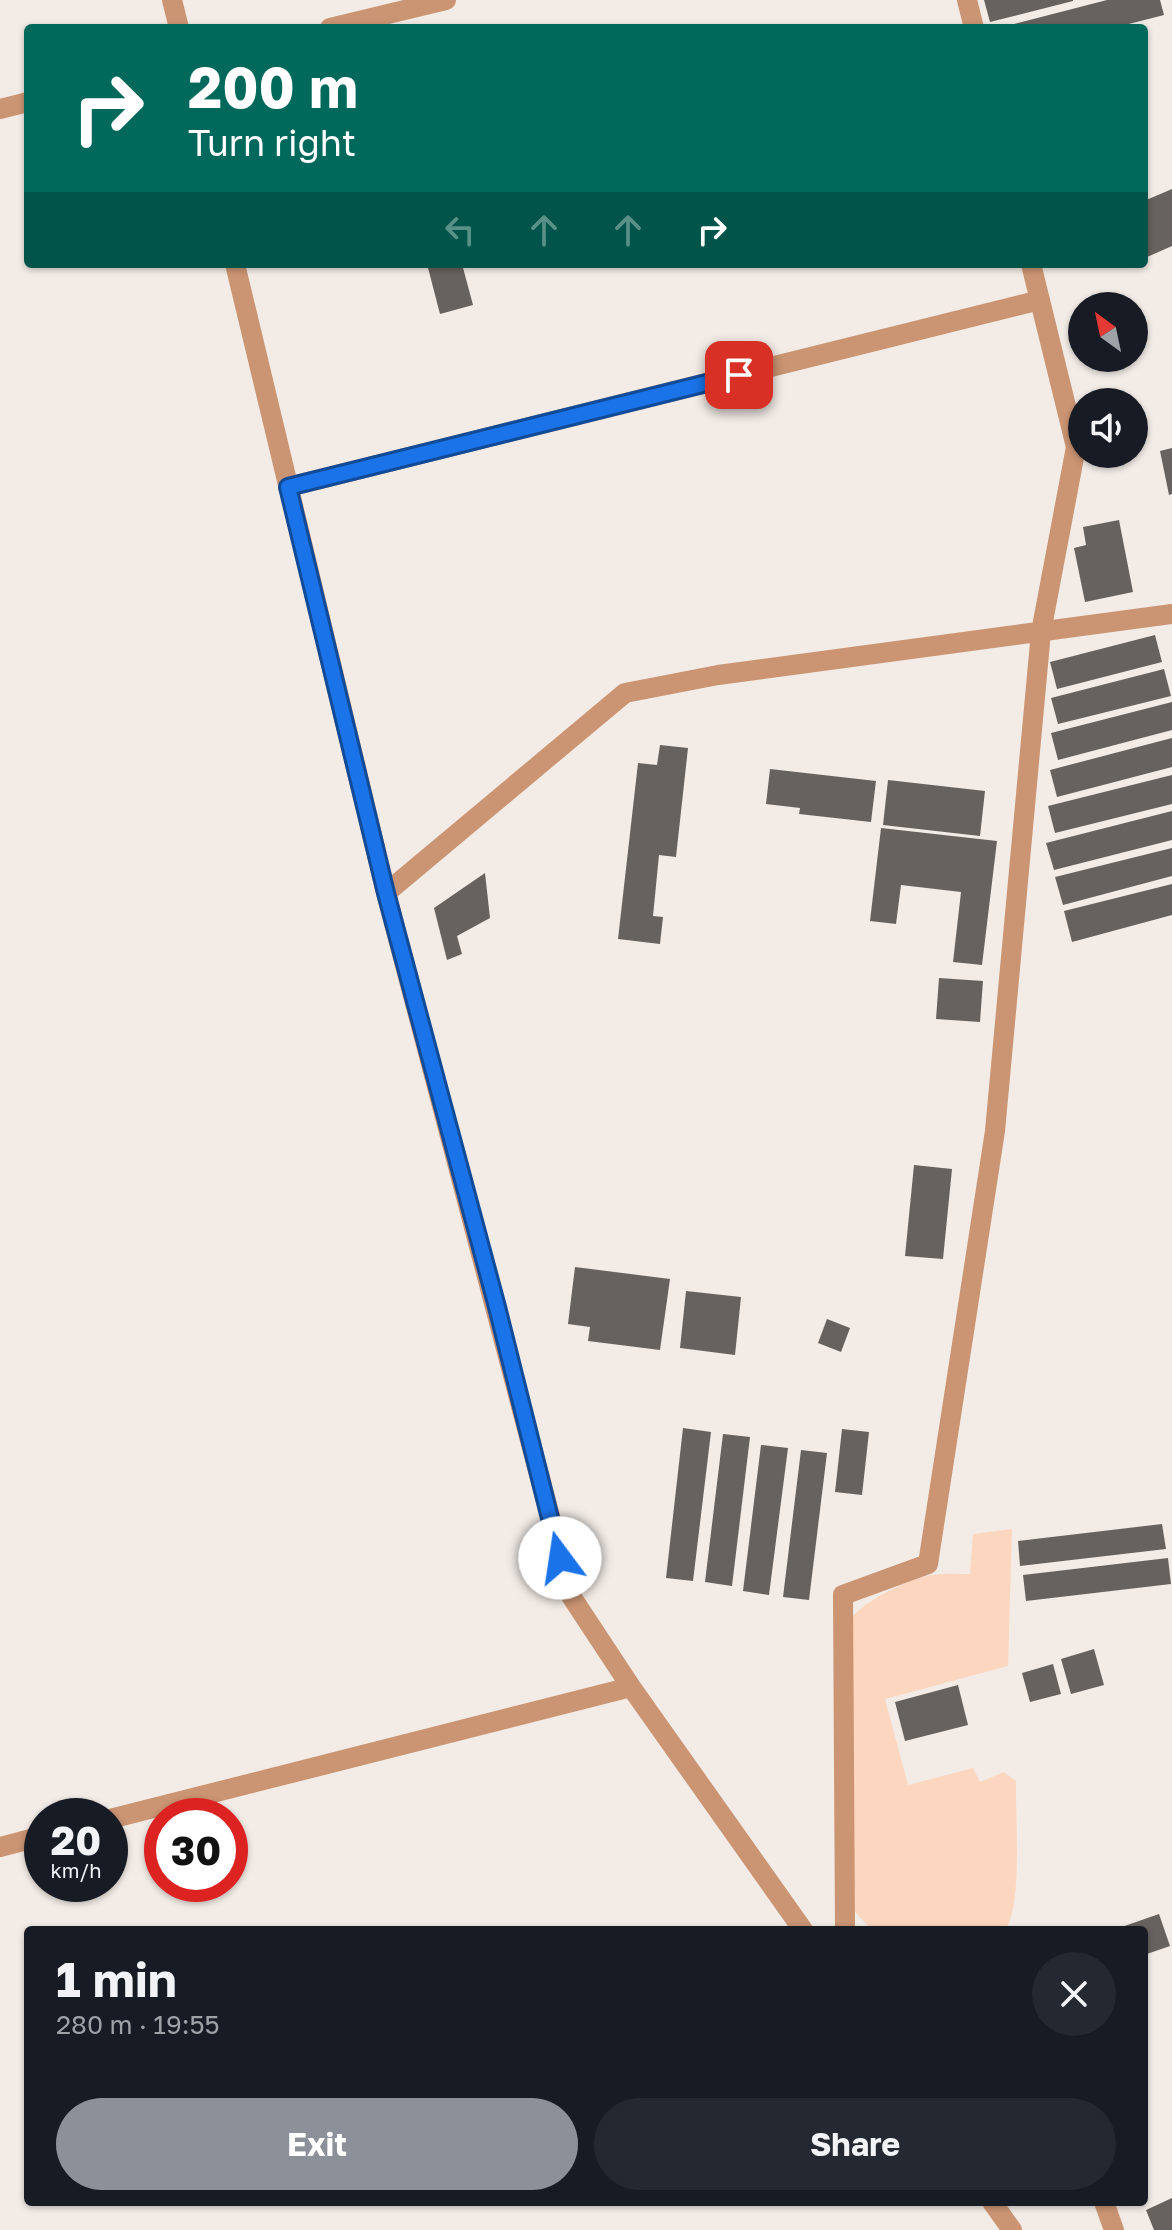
<!DOCTYPE html>
<html lang="en">
<head>
<meta charset="utf-8">
<style>
  :root { --surface:#171b24; --page:#242831; --text:#f1f3f6; --muted:#9ea1a6; --accent:#8c9099 }
  body { margin:0; font-family:"Golos Text",sans-serif; background:var(--page); color:var(--text); height:100vh; display:flex; flex-direction:column; font-size:30px; white-space:nowrap }
  * { box-sizing:border-box; margin:0 }
  p { font-size:26px; color:var(--muted) }
  .icon { flex:none; width:44px; height:44px; fill:none; stroke:currentColor; stroke-width:2; stroke-linecap:round; stroke-linejoin:round }
  .map { position:relative; flex:1; overflow:hidden }
  .details { position:absolute; left:24px; top:1926px; width:1124px; height:280px; display:flex; flex-direction:column; background:var(--surface); border-radius:8px; box-shadow:0 2px 6px #0004 }
  .details>* { flex:none }
  .hud { position:absolute; left:24px; top:24px; width:1124px; height:244px; border-radius:8px; box-shadow:0 2px 6px #0004; background:#00695c; color:#fff; overflow:hidden }
  .needle { width:52px; rotate:327deg }
  .tools { position:absolute; left:1068px; top:292px; display:grid; gap:16px }
  .tools a { display:grid; place-items:center; width:80px; height:80px; border-radius:50%; background:var(--surface); box-shadow:0 2px 6px #0004; font-size:40px }
  .speed { position:absolute; left:24px; top:1798px; display:flex; gap:16px; font-size:40px; font-weight:700; text-align:center }
  .speed>* { display:grid; place-content:center; width:104px; height:104px; border-radius:50%; background:var(--surface); box-shadow:0 2px 6px #0004; line-height:1 }
  .speed small { font-size:20px; font-weight:400 }
  .speed .limit { border:12px solid #d22; background:#fff; color:#111 }
  .pin { position:absolute; display:grid; place-items:center; width:68px; height:68px; color:#fff; margin:-34px; border-radius:16px; box-shadow:0 4px 12px #0006 }
  .me { position:absolute; width:88px; margin:-44px; rotate:346deg; stroke-linejoin:round; filter:drop-shadow(0 0 6px #0008) }
  .turn { display:flex; align-items:center; gap:28px; height:168px; padding:0 32px; font-size:36px }
  .turn .icon { width:104px; height:104px; stroke-width:2.5 }
  .turn b { display:block; font-size:56px; line-height:68px }
  .lanes { display:flex; align-items:center; height:76px; padding:0 32px; background:#0003; justify-content:center; gap:40px; direction:ltr }
  .lanes .off { opacity:.35 }
  .round { display:grid; place-items:center; flex:none; width:84px; height:84px; border-radius:42px; background:var(--page) }
  .overview { display:flex; align-items:center; justify-content:space-between; height:136px; padding:0 32px }
  h1 { font-size:48px; font-weight:700; line-height:60px }
  .cta { display:flex; gap:16px; margin-top:auto; padding:16px 32px }
  .cta a { flex:1; height:92px; border-radius:48px; background:var(--accent); color:#fff; font-size:32px; font-weight:700; line-height:92px; text-align:center }
  .cta a+a { background:var(--page); color:var(--text) }
  .map>svg:first-child { display:block }
</style>
</head>
<body>
<div class="map">
<svg width="1172" height="2230" viewBox="0 0 1172 2230">
  <rect width="100%" height="100%" fill="#f2ebe6"/>
  <!-- green -->
  <path fill="#fcd6be" d="M 1012,1529 L 1008,1666 L 885,1699 L 908,1785 L 973,1768 L 980,1782 L 1004,1772 L 1016,1781 C 1015,1813 1023,1908 1005,1930 L 869,1927 L 850,1906 L 850,1620 C 863,1601 909,1579 932,1575 C 944,1573 958,1574 970,1574 L 973,1534 Z"/>
  <!-- building -->
  <path fill="#68625e" d="M 984,0 L 1073,0 L 1073,1 L 990,22 Z
    M 1107,0 L 1160,0 L 1164,15 L 1113,28 L 999,28 Z
    M 1172,189 L 1172,246 L 1147,257 L 1144,249 L 1144,201 Z
    M 427,264 L 462,264 L 473,305 L 440,314 Z
    M 1172,448 L 1172,494 L 1169,495 L 1160,451 Z
    M 1119,520 L 1133,592 L 1085,602 L 1074,548 L 1086,545 L 1083,527 Z
    M 1155,635 L 1162,662 L 1057,689 L 1050,662 Z
    M 1164,669 L 1171,696 L 1058,724 L 1051,698 Z
    M 1172,702 L 1172,730 L 1058,760 L 1051,733 Z
    M 1172,738 L 1172,767 L 1057,797 L 1050,770 Z
    M 660,745 L 688,748 L 676,857 L 659,855 L 653,916 L 663,917 L 660,944 L 618,939 L 638,763 L 657,765 Z
    M 770,769 L 876,781 L 871,822 L 799,814 L 800,808 L 766,804 Z
    M 1172,775 L 1172,804 L 1055,833 L 1048,806 Z
    M 888,780 L 985,791 L 980,836 L 883,825 Z
    M 1172,811 L 1172,840 L 1054,870 L 1046,843 Z
    M 881,828 L 997,841 L 982,965 L 953,962 L 961,892 L 901,885 L 896,924 L 870,921 Z
    M 1172,848 L 1172,876 L 1063,905 L 1055,877 Z
    M 485,873 L 490,918 L 457,936 L 462,954 L 447,960 L 434,908 Z
    M 1172,884 L 1172,915 L 1072,942 L 1064,911 Z
    M 939,978 L 983,981 L 980,1022 L 936,1019 Z
    M 914,1165 L 952,1169 L 943,1259 L 905,1256 Z
    M 575,1267 L 670,1279 L 660,1350 L 588,1341 L 590,1327 L 568,1324 Z
    M 686,1291 L 741,1297 L 735,1355 L 680,1348 Z
    M 827,1319 L 850,1328 L 841,1352 L 818,1343 Z
    M 683,1428 L 711,1432 L 693,1581 L 666,1578 Z
    M 842,1429 L 869,1432 L 862,1495 L 835,1492 Z
    M 723,1434 L 750,1437 L 732,1586 L 705,1582 Z
    M 761,1445 L 788,1448 L 769,1595 L 743,1591 Z
    M 801,1450 L 827,1453 L 809,1600 L 783,1597 Z
    M 1162,1524 L 1166,1549 L 1020,1566 L 1018,1541 Z
    M 1168,1558 L 1171,1584 L 1026,1601 L 1023,1575 Z
    M 1094,1649 L 1104,1685 L 1071,1694 L 1061,1659 Z
    M 1053,1664 L 1061,1694 L 1030,1702 L 1022,1673 Z
    M 958,1685 L 968,1725 L 905,1741 L 895,1702 Z
    M 1159,1914 L 1170,1946 L 1144,1955 L 1144,1930 L 1113,1930 Z
    M 1172,2198 L 1172,2230 L 1154,2230 L 1146,2210 Z"/>
  <g fill="none" stroke-linecap="round" stroke-linejoin="round">
    <!-- minor -->
    <path stroke="#cb9472" stroke-width="20" d="M 172,0 L 179,28
      M 967,0 L 974,28
      M 330,28 L 446,0
      M 0,109 L 28,102
      M 235,264 L 386,893 L 571,1596 L 631,1687 L 803,1930
      M 288,487 L 1040,300
      M 386,893 L 625,693 L 718,675 L 1172,614
      M 110,1819 L 631,1687
      M 0,1847 L 42,1836
      M 845,1930 L 843,1595 L 928,1564 L 995,1131 L 1041,632 L 1076,447 L 1031,264
      M 992,2202 L 1012,2230
      M 1104,2202 L 1114,2230"/>
  </g>
  <g fill="none" stroke-linecap="round" stroke-linejoin="round">
    <!-- route casing -->
    <g stroke="#114b97" stroke-width="20">
      <path id="route" d="M 560,1558 L 497,1307 L 386,893 L 288,487 L 739,375"/>
    </g>
    <!-- route -->
    <use href="#route" stroke="#1a73e8" stroke-width="14"/>
  </g>
</svg>
<div class="tools">
<a><svg class="needle" viewBox="-14 -14 28 28"><path d="M0-13l5 13h-10z" fill="#e53935"/><path d="M0 13l5-13h-10z" fill="#9ea1a6"/></svg></a>
<a><svg class="icon" aria-label="sound" viewBox="0 0 24 24"><path d="M4 9h4l5-4v14l-5-4H4zM17 9q2 3 0 6"/></svg></a>
</div>
<div class="speed"><div>20<small>km/h</small></div><div class="limit">30</div></div>
<div class="pin" style="left:739px;top:375px;background:#d93025"><svg class="icon" aria-label="arrive" viewBox="0 0 24 24"><path d="M6 21V4h12l-3 4 3 4H6"/></svg></div>
<svg class="me" style="left:560px;top:1558px" viewBox="-20 -20 40 40"><circle r="19" fill="#fff"/><path d="M0-13L10 11 0 6-10 11z" fill="#1a73e8"/></svg>
<div class="hud">
<div class="turn"><svg class="icon" aria-label="right" viewBox="0 0 24 24"><path d="M7 20v-9h11M14 6l5 5-5 5"/></svg><div><b>200 m</b>Turn right</div></div>
<div class="lanes"><svg class="icon off" aria-label="left" viewBox="0 0 24 24"><path d="M17 20v-9H6M10 6l-5 5 5 5"/></svg><svg class="icon off" aria-label="ahead" viewBox="0 0 24 24"><path d="M12 20V5M6 11l6-6 6 6"/></svg><svg class="icon off" aria-label="ahead" viewBox="0 0 24 24"><path d="M12 20V5M6 11l6-6 6 6"/></svg><svg class="icon" aria-label="right" viewBox="0 0 24 24"><path d="M7 20v-9h11M14 6l5 5-5 5"/></svg></div>
</div>
<section class="details">
<div class="overview"><div><h1>1 min</h1><p>280 m · 19:55</p></div><a class="round"><svg class="icon" aria-label="close" viewBox="0 0 24 24"><path d="M6 6l12 12M18 6L6 18"/></svg></a></div>
<div class="cta"><a>Exit</a><a>Share</a></div>
</section>
</div>
</body>
</html>
